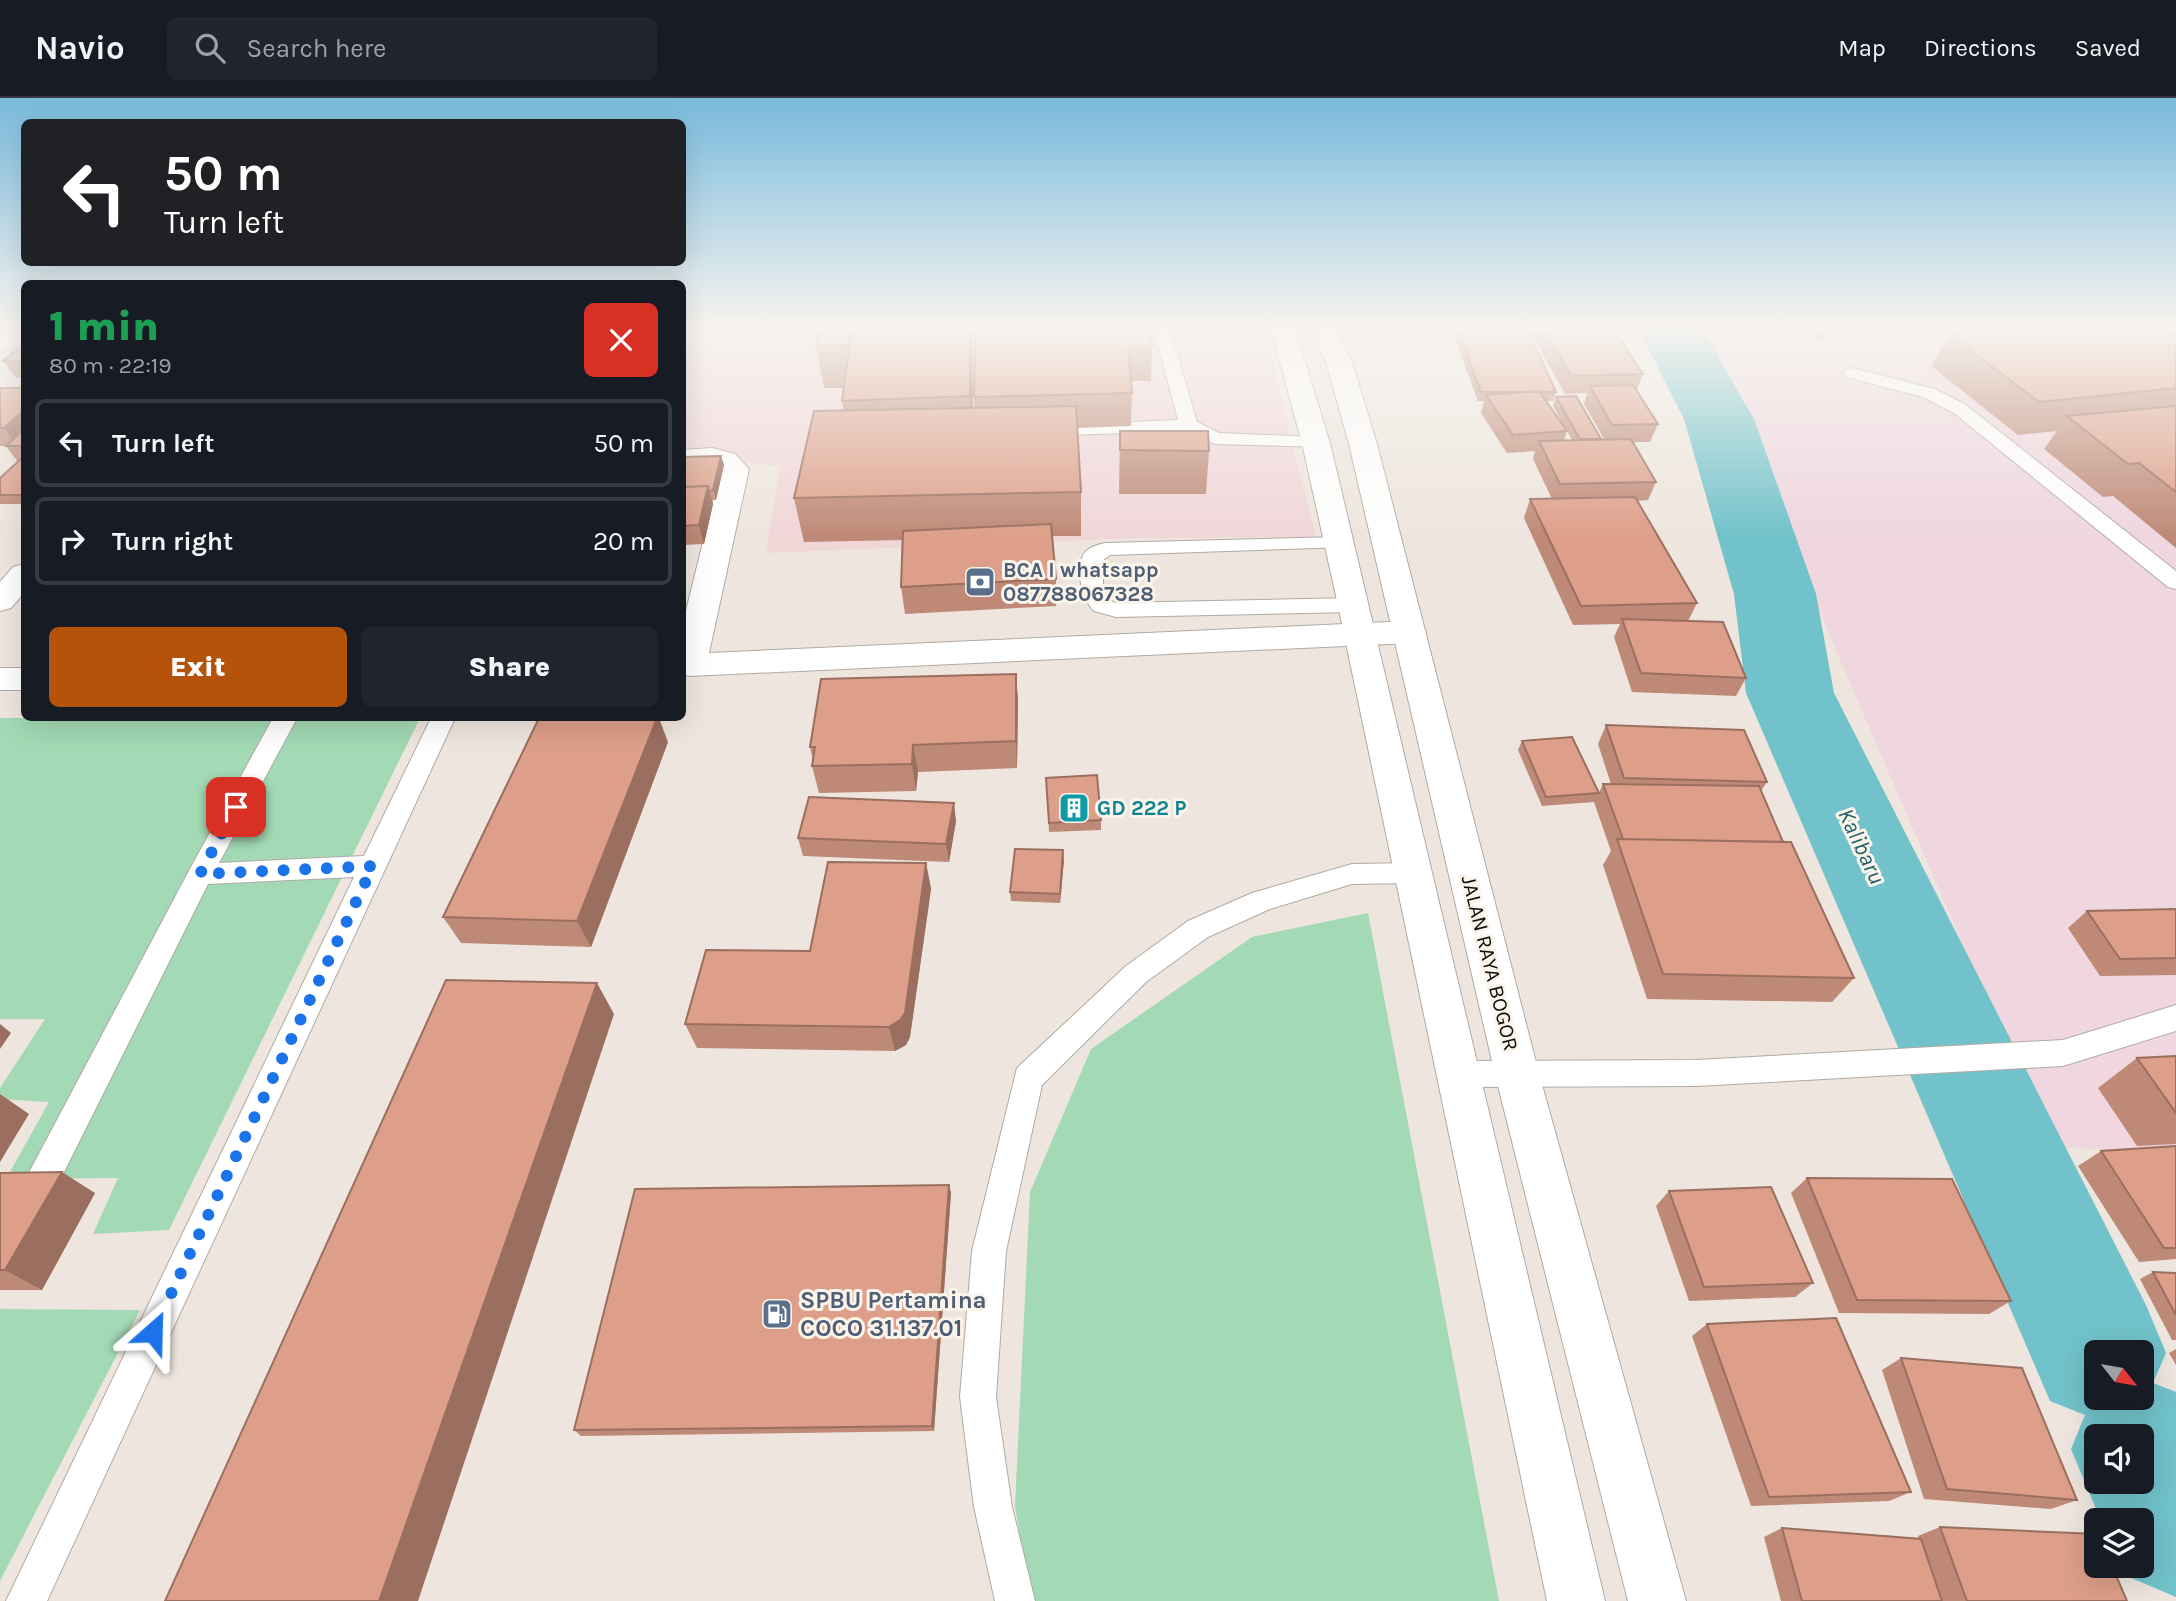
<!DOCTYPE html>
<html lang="en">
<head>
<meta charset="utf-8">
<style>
  :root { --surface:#171b24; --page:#20242c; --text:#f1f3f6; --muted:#9ea1a6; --line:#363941; --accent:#b45309 }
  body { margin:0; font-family:Karla,sans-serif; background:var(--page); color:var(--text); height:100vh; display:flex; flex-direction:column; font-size:26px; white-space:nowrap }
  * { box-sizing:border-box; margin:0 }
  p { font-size:23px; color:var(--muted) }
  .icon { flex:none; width:38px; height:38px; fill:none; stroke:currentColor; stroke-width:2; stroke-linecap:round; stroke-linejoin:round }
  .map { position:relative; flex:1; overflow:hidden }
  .drawer { position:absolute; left:21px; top:182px; width:665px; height:441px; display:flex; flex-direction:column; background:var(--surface); border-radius:10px; box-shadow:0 7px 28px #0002 }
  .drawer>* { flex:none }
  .banner { position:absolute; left:21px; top:21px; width:665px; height:147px; border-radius:10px; box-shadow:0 7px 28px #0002; background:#202124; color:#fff; overflow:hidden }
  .needle { width:46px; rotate:121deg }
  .fabs { position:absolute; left:2084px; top:1242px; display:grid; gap:14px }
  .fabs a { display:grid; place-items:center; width:70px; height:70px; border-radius:10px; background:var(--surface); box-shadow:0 7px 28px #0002; font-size:35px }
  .pin { position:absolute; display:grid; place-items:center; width:60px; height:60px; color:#fff; margin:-30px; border-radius:14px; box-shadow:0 4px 10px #0006 }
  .me { position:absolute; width:77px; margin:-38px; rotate:25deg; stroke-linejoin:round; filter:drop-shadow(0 0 5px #0008) }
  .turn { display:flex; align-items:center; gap:24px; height:147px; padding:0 28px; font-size:32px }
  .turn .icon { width:91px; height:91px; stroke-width:2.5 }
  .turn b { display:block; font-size:49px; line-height:60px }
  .round { display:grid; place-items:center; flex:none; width:74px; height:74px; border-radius:10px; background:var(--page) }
  .head { display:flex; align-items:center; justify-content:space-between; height:119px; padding:0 28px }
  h1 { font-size:42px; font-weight:800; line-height:52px; color:#1e9e55 }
  .primary-button { display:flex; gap:14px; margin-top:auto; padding:14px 28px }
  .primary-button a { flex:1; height:80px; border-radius:10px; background:var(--accent); color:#fff; font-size:28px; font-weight:800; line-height:80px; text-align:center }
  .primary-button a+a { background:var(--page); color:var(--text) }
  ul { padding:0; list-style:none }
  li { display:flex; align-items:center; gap:21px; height:88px; margin:0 14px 10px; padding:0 14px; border:4px solid var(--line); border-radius:10px }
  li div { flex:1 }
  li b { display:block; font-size:26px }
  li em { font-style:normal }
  header { display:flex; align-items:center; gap:42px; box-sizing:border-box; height:98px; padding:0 35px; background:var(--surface); border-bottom:2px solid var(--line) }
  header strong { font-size:33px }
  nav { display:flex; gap:38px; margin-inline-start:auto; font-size:24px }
  .search { width:490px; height:63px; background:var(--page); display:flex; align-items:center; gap:18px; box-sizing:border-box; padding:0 24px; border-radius:10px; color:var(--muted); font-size:26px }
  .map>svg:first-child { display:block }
</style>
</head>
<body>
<header>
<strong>Navio</strong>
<div class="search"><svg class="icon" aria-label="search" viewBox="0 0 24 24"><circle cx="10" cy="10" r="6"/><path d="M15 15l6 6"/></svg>Search here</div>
<nav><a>Map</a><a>Directions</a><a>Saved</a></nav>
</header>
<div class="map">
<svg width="2176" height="1503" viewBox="0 0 2176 1503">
  <rect width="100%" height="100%" fill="#eee6de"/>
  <!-- industrial -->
  <path fill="#efd6df" d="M 1683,228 L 2176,228 L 2176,1055 L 2050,1049 L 1798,464 Z"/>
  <!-- education -->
  <path fill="#f1d6d8" d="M 765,228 L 1260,228 L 1269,249 L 1316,439 L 1140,440 L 766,455 L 780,368 L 683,361 L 682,235 Z"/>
  <!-- green -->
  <path fill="#a3d9b4" d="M 0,620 L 420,620 L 169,1132 L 93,1136 L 118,1080 L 6,1081 L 49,1004 L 0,1001 L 0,990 L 45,921 L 0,921 Z
    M 1368,815 L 1499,1503 L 1030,1503 L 1015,1408 L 1030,1094 L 1091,951 L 1252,839 Z
    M 0,1211 L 140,1212 L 0,1483 Z"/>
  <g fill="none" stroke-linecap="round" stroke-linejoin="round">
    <!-- river -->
    <path fill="#71c2ca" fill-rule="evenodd" d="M 1637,228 L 1700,228 L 1754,321 L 1816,496 L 1834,595 L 2146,1207 L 2166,1255 L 2153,1285 L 2176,1294 L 2176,1499 L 2124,1477 L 2120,1468 L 2142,1468 L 2142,1423 L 2101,1423 L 2071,1351 L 2085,1317 L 2050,1303 L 1746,595 L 1734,496 L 1684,321 ZM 2096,1255 L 2142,1255 L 2142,1300 L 2096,1300 ZM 2096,1339 L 2142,1339 L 2142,1384 L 2096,1384 Z"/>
    <!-- lane casing -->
    <g stroke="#b1aaa3" stroke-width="2">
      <path id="lane" d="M 1156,228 L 1172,228 L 1172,239 L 1197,324 L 1219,335 L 1316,339 L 1325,345 L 1323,349 L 1215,346 L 1186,333 L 1034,338 L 1032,334 L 1034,330 L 1041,328 L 1178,322 L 1156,239 Z
        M 1852,270 L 1935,291 L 1966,307 L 2176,473 L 2176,491 L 2168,489 L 1954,315 L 1923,299 L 1846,279 L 1843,275 L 1846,271 Z
        M 1340,439 L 1347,441 L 1350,445 L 1347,449 L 1110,457 L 1103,462 L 1103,486 L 1106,501 L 1116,505 L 1354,500 L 1362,502 L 1365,507 L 1362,512 L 1354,514 L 1116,519 L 1094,513 C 1082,502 1074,469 1085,454 C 1090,449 1099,446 1106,445 Z
        M 273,620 L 297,620 L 219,765 L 364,758 L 431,620 L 455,620 L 47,1503 L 6,1503 L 354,779 L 208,786 L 47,1108 L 35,1113 L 23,1108 L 19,1097 L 23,1086 L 191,769 Z
        M 1412,765 L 1421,768 L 1425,775 L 1421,782 L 1412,785 L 1352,786 L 1270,811 L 1208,839 L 1146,884 L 1042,987 L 1006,1153 L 996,1299 L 1012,1409 L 1035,1503 L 995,1503 L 974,1409 L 960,1299 L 972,1153 L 1017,970 L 1126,868 L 1188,823 L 1252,795 L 1352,766 Z
        M 2176,907 L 2176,933 L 2063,968 L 1696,988 L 1459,989 L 1448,986 L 1444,976 L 1448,966 L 1459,963 L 1696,962 L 2063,942 Z"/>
    </g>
    <!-- street casing -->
    <g stroke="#b1aaa3" stroke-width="2">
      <path id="street" d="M 6,228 L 24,228 L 24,238 L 9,252 L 0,254 L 0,234 Z
        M 712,350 L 735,356 L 749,371 L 709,555 L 1410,523 L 1422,527 L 1426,534 L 1422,541 L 1410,545 L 690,578 L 682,576 L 682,529 L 721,371 L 712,367 L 682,368 L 682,352 Z
        M 24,466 L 24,495 L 11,510 L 0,513 L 0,484 L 13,469 Z
        M 0,570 L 24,570 L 24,592 L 0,592 Z"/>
    </g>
    <!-- highway casing -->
    <g stroke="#b1aaa3" stroke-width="2">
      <path id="highway" d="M 1270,228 L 1294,228 L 1330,345 L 1605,1503 L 1547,1503 L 1338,507 L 1302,345 Z
        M 1311,228 L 1335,228 L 1352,264 L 1377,346 L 1539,976 L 1686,1503 L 1628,1503 L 1495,976 L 1349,346 L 1326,264 Z"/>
    </g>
    <!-- lane -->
    <use href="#lane" fill="#fff" fill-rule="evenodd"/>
    <!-- street -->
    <use href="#street" fill="#fff" fill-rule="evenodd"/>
    <!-- highway -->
    <use href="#highway" fill="#fff" fill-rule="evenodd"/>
  </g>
  <!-- wall -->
  <path fill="#be8976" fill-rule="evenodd" d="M 819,228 L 972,228 L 973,310 L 974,310 L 974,299 L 1126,231 L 1152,250 L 1151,283 L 1131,283 L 1132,295 L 1131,328 L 1077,330 L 1081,394 L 1081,438 L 1052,438 L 1056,481 L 1056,508 L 905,516 L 901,489 L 903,442 L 804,444 L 794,400 L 844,313 L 842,303 L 844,290 L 824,290 L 816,248 Z
    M 1450,228 L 1526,228 L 1556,294 L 1553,303 L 1546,303 L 1565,330 L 1553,308 L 1556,299 L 1600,341 L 1604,341 L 1584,306 L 1587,295 L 1565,296 L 1527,228 L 1611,228 L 1643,276 L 1637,292 L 1658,326 L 1650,344 L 1633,344 L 1656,384 L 1648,402 L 1637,403 L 1697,505 L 1688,523 L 1746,580 L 1736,598 L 1632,594 L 1614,539 L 1620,526 L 1573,527 L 1524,420 L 1530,401 L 1552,401 L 1533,361 L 1535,353 L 1507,355 L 1481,315 L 1484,303 L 1478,303 ZM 1567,333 L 1572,342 L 1564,342 Z
    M 1783,228 L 1840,228 L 1823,242 Z
    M 1942,228 L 1996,228 L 1992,232 L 2176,228 L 2176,450 L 2113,398 L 2103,399 L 2044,351 L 2057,333 L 2018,337 L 1931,268 L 1949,236 L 1960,235 Z
    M 24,245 L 24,280 L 16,280 L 3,263 Z
    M 0,290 L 24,290 L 24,406 L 0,406 L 0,380 L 18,364 L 6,348 L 0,348 Z
    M 1120,333 L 1209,353 L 1206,396 L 1119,396 Z
    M 721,358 L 724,367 L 716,402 L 712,402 L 713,406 L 704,446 L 682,447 L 682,359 Z
    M 1016,576 L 1018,603 L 1017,670 L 918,674 L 916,693 L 819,695 L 812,668 L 813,663 L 810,649 Z
    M 1606,627 L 1767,684 L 1761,693 L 1783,744 L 1854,880 L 1832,904 L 1647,901 L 1603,767 L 1611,753 L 1594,704 L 1542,708 L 1518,652 L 1522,643 L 1599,695 L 1603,686 L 1611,686 L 1598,646 Z
    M 668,644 L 591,849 L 461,845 L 443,819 Z
    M 1046,680 L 1101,722 L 1101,732 L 1049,734 Z
    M 956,723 L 949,764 L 803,758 L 798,740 Z
    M 1064,762 L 1060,805 L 1011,803 L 1010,794 Z
    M 926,765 L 931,791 L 910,939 L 906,947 L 895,953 L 697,950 L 685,926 L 810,853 Z
    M 2176,811 L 2176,877 L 2100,878 L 2068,830 L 2087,813 Z
    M 2176,958 L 2176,1046 L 2137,1048 L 2098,990 L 2137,960 Z
    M 2176,1048 L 2176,1161 L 2139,1164 L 2078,1068 L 2101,1053 Z
    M 0,1075 L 95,1095 L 42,1192 L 0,1192 Z
    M 1807,1080 L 2011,1203 L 1989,1216 L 1839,1215 L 1791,1095 Z
    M 949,1087 L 951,1095 L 934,1333 L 581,1338 L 574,1332 Z
    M 1669,1093 L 1813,1185 L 1795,1199 L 1689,1203 L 1656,1108 Z
    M 2153,1174 L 2176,1175 L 2176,1242 L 2172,1242 L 2140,1181 Z
    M 1707,1226 L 1911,1394 L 1889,1403 L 1751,1408 L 1692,1238 Z
    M 2176,1251 L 2176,1267 L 2169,1255 Z
    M 1901,1260 L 2077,1402 L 2051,1411 L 1924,1401 L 1882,1272 Z
    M 1940,1429 L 2127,1503 L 1781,1503 L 1764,1439 L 1782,1430 L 1918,1440 L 1918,1438 Z"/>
  <!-- shaded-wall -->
  <path fill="#9b6f60" d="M 970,228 L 972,228 L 973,341 L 970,298 Z
    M 1830,228 L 1840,228 L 1823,242 Z
    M 1988,228 L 1996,228 L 1980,242 Z
    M 24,312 L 24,342 L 18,348 L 4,330 Z
    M 721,358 L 724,367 L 716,402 L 713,392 Z
    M 708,388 L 713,406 L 704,446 L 699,427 Z
    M 1016,576 L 1018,603 L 1017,670 L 1016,643 Z
    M 657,620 L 659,620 L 668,644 L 591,849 L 577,823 Z
    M 913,647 L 918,674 L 916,693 L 912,666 Z
    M 954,705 L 956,723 L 949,764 L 946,746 Z
    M 1063,752 L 1064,762 L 1060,805 L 1060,796 Z
    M 926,765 L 931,791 L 910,939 L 906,947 L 895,953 L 889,929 Z
    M 597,885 L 614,916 L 418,1503 L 379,1503 Z
    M 0,926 L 11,935 L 0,951 Z
    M 0,996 L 29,1016 L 0,1064 Z
    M 62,1074 L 95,1095 L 42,1192 L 5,1172 Z
    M 949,1087 L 951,1095 L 934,1333 L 932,1328 Z"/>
  <!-- building -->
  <path fill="#dd9f89" stroke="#9b6f60" stroke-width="2" d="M 819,228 L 850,228 L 848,247 L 816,248 Z
    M 852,228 L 970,228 L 970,298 L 842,303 Z
    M 975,228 L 1125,228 L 1126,231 L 1150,231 L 1152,250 L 1128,251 L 1132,295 L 974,299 Z
    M 1456,228 L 1526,228 L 1556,294 L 1481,294 Z
    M 1542,228 L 1611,228 L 1643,276 L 1571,278 Z
    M 2027,228 L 2176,228 L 2176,290 L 2039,304 L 1949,236 Z
    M 24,245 L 24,263 L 3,263 Z
    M 1633,287 L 1658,326 L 1612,327 L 1590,288 Z
    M 0,290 L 24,290 L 24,312 L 4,330 L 0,330 Z
    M 1539,293 L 1567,333 L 1513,337 L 1486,297 Z
    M 1576,298 L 1601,341 L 1580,341 L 1556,299 Z
    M 1076,308 L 1081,394 L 794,400 L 814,313 Z
    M 2176,308 L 2176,394 L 2139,365 L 2128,366 L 2067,318 Z
    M 24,331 L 24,348 L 6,348 Z
    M 1120,333 L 1208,333 L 1209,353 L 1120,352 Z
    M 1631,341 L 1656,384 L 1560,386 L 1539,343 Z
    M 721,358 L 713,392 L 709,393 L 708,388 L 682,389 L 682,359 Z
    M 22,360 L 24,360 L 24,397 L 0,397 L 0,380 Z
    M 708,388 L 699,427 L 682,428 L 682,389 Z
    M 1635,399 L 1697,505 L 1581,508 L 1530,401 Z
    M 1051,426 L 1056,481 L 901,489 L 903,433 Z
    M 1622,521 L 1723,524 L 1746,580 L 1641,575 Z
    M 1016,576 L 1016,643 L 913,647 L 912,666 L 812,668 L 815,649 L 810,649 L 821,581 Z
    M 539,620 L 657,620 L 577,823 L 443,819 Z
    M 1606,627 L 1744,632 L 1767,684 L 1624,680 Z
    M 1572,639 L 1599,695 L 1546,699 L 1522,643 Z
    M 1097,677 L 1101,722 L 1049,725 L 1046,680 Z
    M 1603,686 L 1759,688 L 1783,744 L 1623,741 Z
    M 809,699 L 954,705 L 946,746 L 798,740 Z
    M 1617,741 L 1791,744 L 1854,880 L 1663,876 Z
    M 1015,751 L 1063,752 L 1060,796 L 1010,794 Z
    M 828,764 L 926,765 L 905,915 L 900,922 L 889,929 L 685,926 L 706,852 L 810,853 Z
    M 2176,811 L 2176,860 L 2120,861 L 2087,813 Z
    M 446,882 L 597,885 L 379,1503 L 165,1503 Z
    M 2176,958 L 2176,1015 L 2137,960 Z
    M 2176,1048 L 2176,1150 L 2164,1150 L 2101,1053 Z
    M 62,1074 L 5,1172 L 0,1172 L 0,1075 Z
    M 1807,1080 L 1952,1081 L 2011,1203 L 1857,1202 Z
    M 949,1087 L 932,1328 L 574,1332 L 635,1091 Z
    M 1771,1089 L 1813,1185 L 1704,1189 L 1669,1093 Z
    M 2153,1174 L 2176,1175 L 2176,1217 Z
    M 1836,1220 L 1911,1394 L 1769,1399 L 1707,1226 Z
    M 1901,1260 L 2022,1270 L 2077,1402 L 1947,1391 Z
    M 1940,1429 L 2096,1436 L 2096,1468 L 2112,1468 L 2127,1503 L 1967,1503 Z
    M 1782,1430 L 1921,1441 L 1942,1503 L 1802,1503 Z"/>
  <!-- sky -->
  <linearGradient id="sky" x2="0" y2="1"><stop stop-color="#78badc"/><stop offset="0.52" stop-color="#f7f4f0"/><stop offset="1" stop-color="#f7f4f0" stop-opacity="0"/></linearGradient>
  <rect width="2176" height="439" fill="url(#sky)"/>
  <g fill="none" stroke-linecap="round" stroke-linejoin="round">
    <!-- route -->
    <path stroke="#1a73e8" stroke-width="12" stroke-dasharray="0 21.6" d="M 153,1234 L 373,768 L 200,776 L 236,709"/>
  </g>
  <!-- icons -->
  <defs>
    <g id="bank-square" transform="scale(1.575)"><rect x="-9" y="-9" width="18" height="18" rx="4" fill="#5c6f8a" stroke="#fbf4eb"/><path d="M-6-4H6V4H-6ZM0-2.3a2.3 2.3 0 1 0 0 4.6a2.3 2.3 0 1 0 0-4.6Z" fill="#fff"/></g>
    <g id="building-square" transform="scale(1.575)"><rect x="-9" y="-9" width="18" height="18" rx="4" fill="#0f9aa8" stroke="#fbf4eb"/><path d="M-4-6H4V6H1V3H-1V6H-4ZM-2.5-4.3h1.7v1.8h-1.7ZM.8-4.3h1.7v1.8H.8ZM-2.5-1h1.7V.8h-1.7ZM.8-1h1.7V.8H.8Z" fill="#fff"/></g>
    <g id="fuel-square" transform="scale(1.575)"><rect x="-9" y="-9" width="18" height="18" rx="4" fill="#5c6f8a" stroke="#fbf4eb"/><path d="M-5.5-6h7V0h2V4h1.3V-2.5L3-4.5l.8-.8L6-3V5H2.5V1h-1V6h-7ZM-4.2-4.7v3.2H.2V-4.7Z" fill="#fff"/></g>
  </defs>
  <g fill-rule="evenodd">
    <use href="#bank-square" x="980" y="484"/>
    <use href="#building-square" x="1074" y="710"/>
    <use href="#fuel-square" x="777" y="1216"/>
  </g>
  <g text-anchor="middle" stroke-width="6" stroke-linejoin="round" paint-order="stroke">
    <!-- service labels -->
    <g font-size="21" font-weight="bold" fill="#4e5e75" stroke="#fbf4eb" text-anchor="start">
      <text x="1003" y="479">BCA I whatsapp<tspan x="1003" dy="24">087788067328</tspan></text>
    </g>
    <!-- culture labels -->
    <g font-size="21" font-weight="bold" fill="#0d838f" stroke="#fbf4eb" text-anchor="start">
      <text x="1097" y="717">GD 222 P</text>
    </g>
    <!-- street labels -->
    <g font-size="21" fill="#100e0b" stroke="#fbf4eb">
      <text transform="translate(1490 865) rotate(76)" y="7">JALAN RAYA BOGOR</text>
    </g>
    <!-- water labels -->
    <g font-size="23" font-style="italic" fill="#1f6269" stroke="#fbf4eb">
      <text transform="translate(1862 748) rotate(65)" y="8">Kalibaru</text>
    </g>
    <!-- near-service labels -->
    <g font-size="24" font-weight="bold" fill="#4e5e75" stroke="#fbf4eb" text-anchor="start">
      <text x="800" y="1210">SPBU Pertamina<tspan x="800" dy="28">COCO 31.137.01</tspan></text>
    </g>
  </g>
</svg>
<div class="fabs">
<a><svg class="needle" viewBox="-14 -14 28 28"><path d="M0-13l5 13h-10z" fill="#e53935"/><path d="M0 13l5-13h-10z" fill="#9ea1a6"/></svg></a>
<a><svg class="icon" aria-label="sound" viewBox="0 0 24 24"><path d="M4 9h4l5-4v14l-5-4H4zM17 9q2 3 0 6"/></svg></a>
<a><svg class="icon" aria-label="layers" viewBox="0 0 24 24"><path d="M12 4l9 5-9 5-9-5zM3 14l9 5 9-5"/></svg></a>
</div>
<div class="pin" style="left:236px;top:709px;background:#d93025"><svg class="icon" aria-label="arrive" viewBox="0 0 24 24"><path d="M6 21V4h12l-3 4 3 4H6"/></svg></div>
<svg class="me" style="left:153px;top:1234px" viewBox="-20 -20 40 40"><path d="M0-17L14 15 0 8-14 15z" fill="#1a73e8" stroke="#fff" stroke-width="4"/></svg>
<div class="banner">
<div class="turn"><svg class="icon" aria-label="left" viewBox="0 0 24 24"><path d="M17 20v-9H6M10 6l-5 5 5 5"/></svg><div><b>50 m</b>Turn left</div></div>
</div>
<section class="drawer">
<div class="head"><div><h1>1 min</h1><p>80 m · 22:19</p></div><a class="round" style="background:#d93025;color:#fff"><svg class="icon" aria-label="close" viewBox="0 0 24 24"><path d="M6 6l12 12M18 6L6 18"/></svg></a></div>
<ul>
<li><svg class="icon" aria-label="left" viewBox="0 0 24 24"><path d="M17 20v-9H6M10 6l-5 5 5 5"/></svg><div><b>Turn left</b></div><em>50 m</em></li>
<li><svg class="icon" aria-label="right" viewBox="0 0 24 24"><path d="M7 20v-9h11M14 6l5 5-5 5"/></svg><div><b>Turn right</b></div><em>20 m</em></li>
</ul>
<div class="primary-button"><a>Exit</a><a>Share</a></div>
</section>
</div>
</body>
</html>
